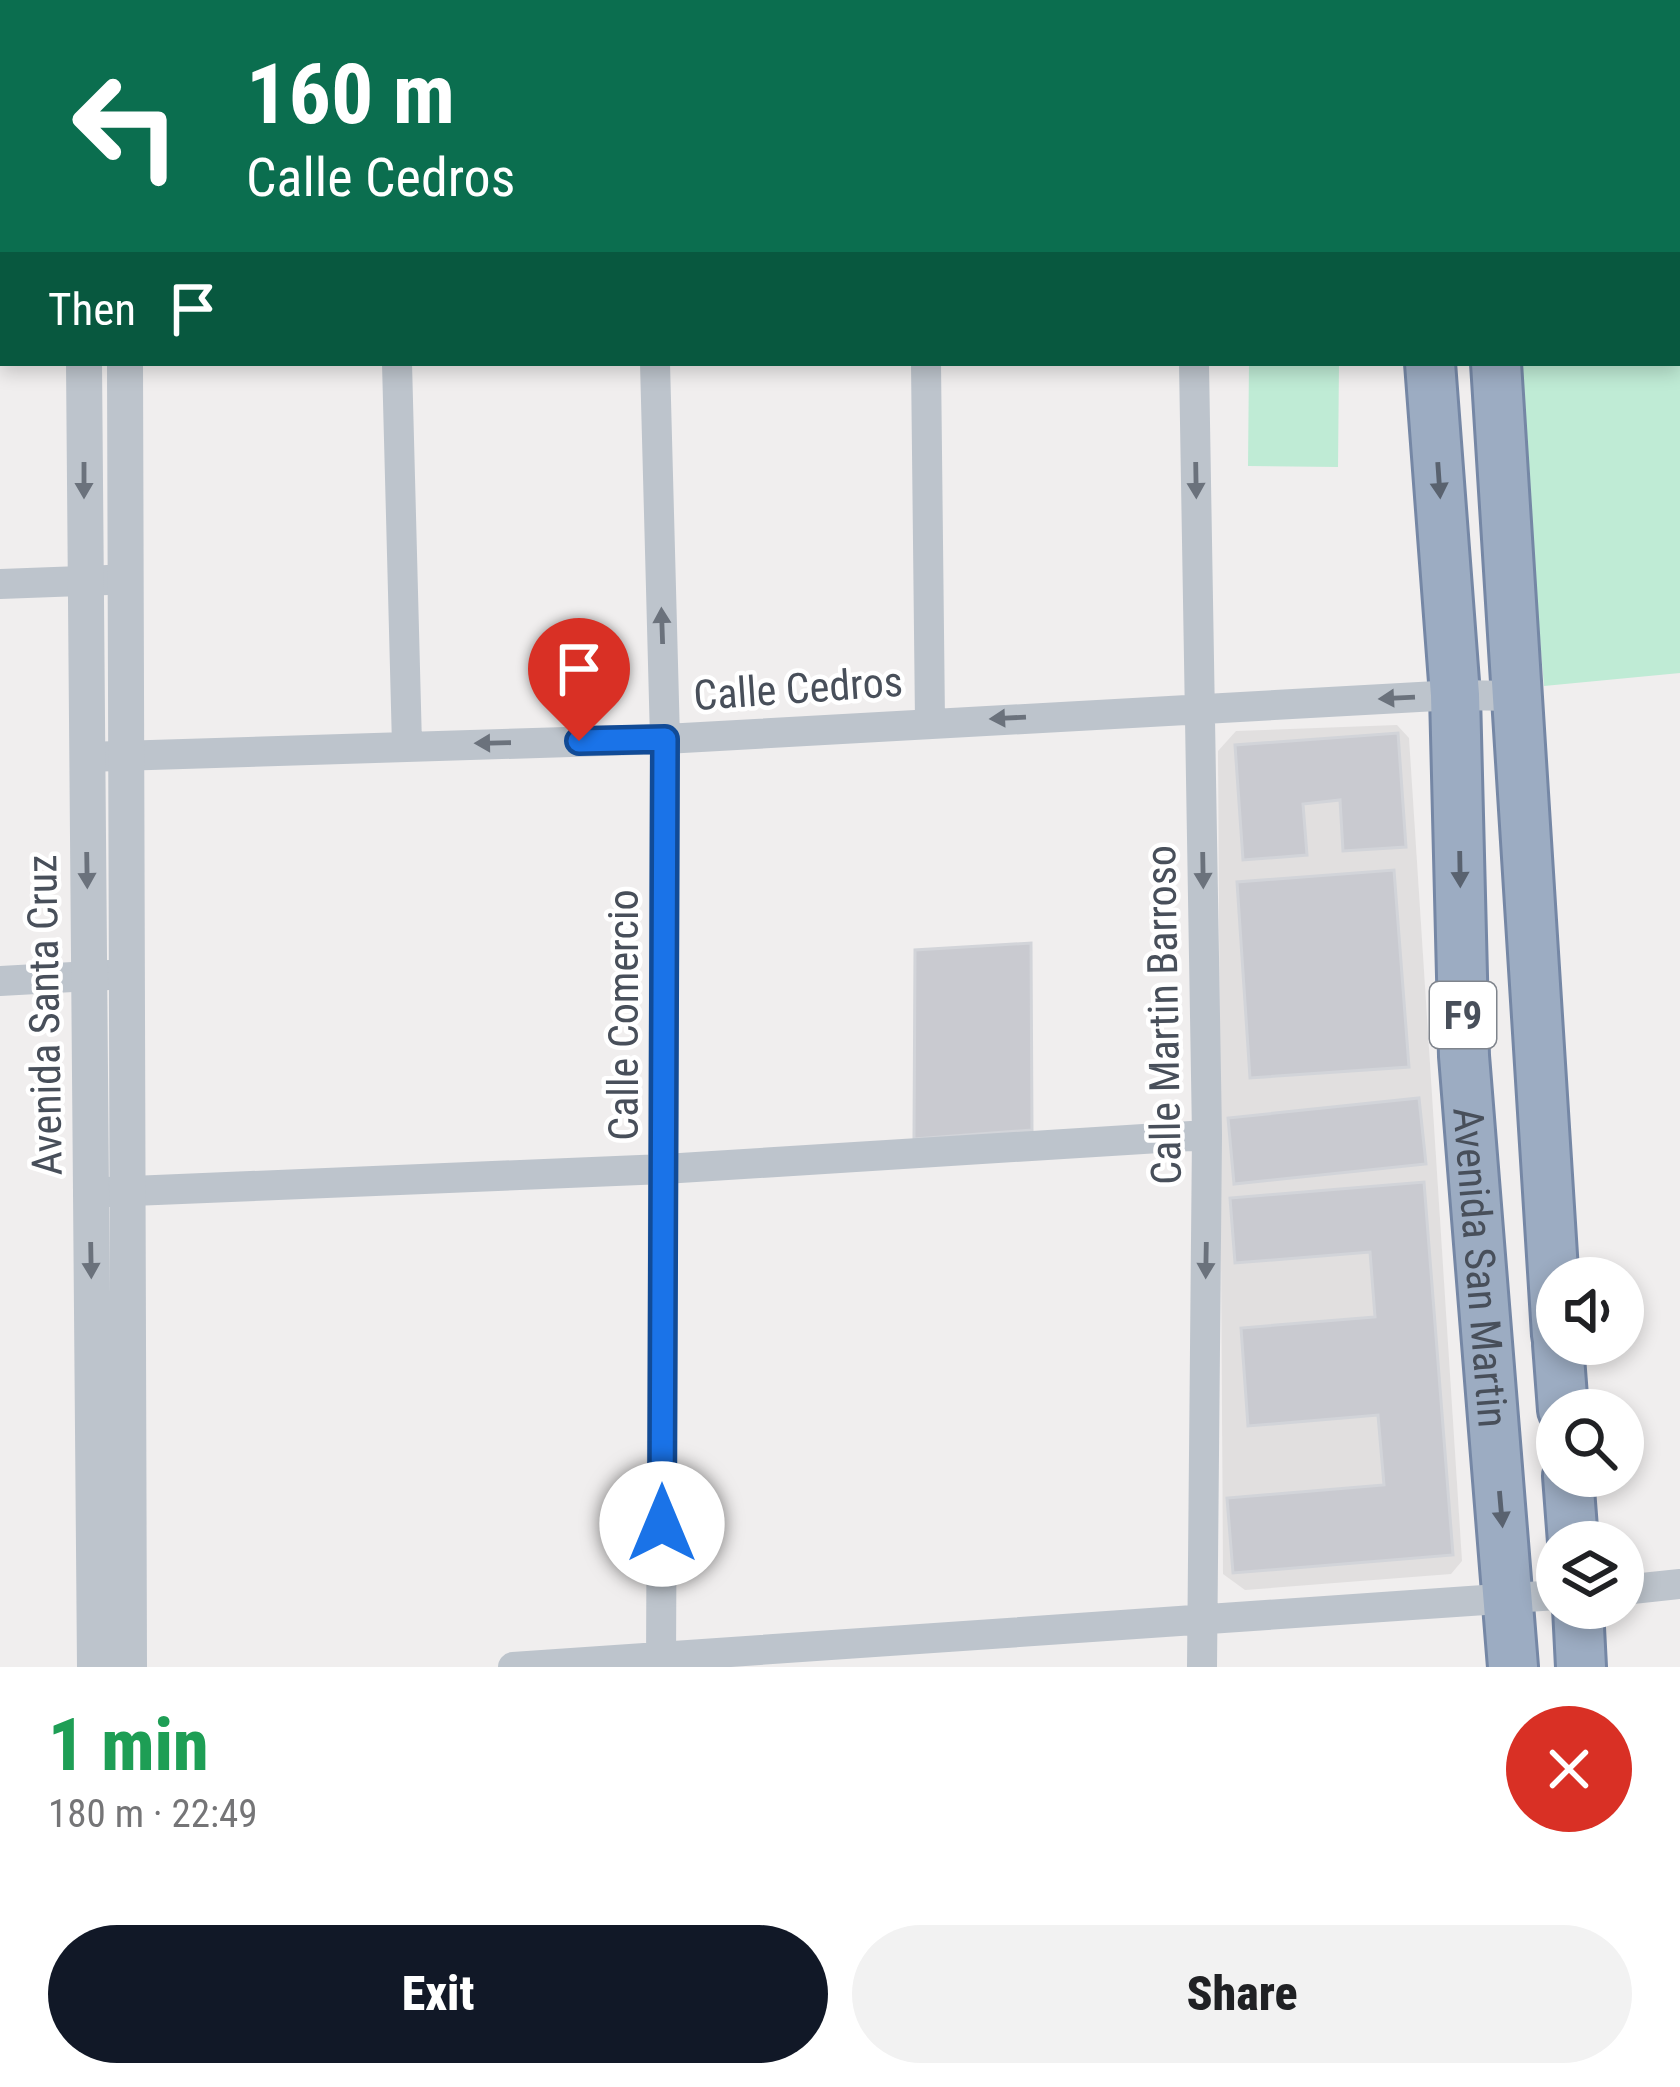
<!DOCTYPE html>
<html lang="en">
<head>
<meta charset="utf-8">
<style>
  :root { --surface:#fff; --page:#f2f2f2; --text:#202124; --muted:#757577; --accent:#111827 }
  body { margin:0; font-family:"Roboto Condensed",sans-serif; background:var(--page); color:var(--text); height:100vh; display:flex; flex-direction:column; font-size:45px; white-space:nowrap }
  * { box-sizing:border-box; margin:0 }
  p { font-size:39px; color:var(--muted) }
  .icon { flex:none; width:66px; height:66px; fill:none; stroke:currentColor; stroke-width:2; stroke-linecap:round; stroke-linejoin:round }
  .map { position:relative; height:1667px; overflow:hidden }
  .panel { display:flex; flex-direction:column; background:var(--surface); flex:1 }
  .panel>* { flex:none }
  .top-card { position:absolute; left:0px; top:0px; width:1680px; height:366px; box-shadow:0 6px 18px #0003; background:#0b6e4f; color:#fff; overflow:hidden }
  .buttons { position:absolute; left:1536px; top:1257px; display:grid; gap:24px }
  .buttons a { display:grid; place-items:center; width:108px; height:108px; border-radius:50%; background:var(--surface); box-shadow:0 6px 18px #0003; font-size:60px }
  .pin { position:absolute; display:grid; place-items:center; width:102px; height:102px; color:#fff; margin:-123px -51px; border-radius:50% 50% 50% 0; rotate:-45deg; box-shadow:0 0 12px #0007 }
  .pin .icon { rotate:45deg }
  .me { position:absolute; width:132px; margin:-66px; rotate:0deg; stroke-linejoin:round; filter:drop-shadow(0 0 9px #0008) }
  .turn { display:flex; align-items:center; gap:42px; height:252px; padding:0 48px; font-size:54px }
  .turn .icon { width:156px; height:156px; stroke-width:2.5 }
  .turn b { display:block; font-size:84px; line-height:102px }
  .then { display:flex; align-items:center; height:114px; padding:0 48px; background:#0003; gap:24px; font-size:45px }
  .round { display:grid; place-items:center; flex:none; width:126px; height:126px; border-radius:63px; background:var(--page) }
  .overview { display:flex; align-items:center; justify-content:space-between; height:204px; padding:0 48px }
  h1 { font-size:72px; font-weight:800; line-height:90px; color:#1e9e55 }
  .button { display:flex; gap:24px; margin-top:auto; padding:24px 48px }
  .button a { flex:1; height:138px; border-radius:72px; background:var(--accent); color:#fff; font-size:48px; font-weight:800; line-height:138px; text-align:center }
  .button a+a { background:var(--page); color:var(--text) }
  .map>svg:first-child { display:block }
</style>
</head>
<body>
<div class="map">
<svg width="1680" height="1667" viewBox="0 0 1680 1667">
  <rect width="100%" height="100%" fill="#f0eeee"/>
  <!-- education -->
  <path fill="#e1dfdf" d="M 1397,725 L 1409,738 L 1462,1561 L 1451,1574 L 1245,1590 L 1223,1574 L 1218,751 L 1236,731 Z"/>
  <!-- green -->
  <path fill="#bfebd5" d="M 1680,278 L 1680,673 L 1544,686 L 1516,363 L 1677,363 Z
    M 1249,363 L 1339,363 L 1338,467 L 1248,466 Z"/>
  <!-- building -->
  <path fill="#c9cad0" stroke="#d2d4d9" stroke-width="3" d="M 1398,733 L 1406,847 L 1343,851 L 1340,800 L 1303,804 L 1307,855 L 1243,860 L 1235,745 Z
    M 1394,870 L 1409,1067 L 1250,1078 L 1237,882 Z
    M 1031,943 L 1032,1130 L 914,1139 L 915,950 Z
    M 1419,1098 L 1426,1164 L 1234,1184 L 1228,1118 Z
    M 1424,1182 L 1453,1555 L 1233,1573 L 1227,1498 L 1384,1485 L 1378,1415 L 1248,1426 L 1241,1328 L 1375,1317 L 1370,1252 L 1235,1263 L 1230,1198 Z"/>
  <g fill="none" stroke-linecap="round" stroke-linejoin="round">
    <!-- trunk casing -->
    <g stroke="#7587a5" stroke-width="54">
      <g id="trunk">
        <path d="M 1428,3 L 1431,0"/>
        <path d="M 0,59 L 3,58"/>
        <path id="s1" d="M 1430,363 L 1455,695 L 1464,1056 L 1513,1667"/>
        <path d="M 1496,363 L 1557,1335"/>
        <path d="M 1558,1344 L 1563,1410"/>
        <path d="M 1568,1476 L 1573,1542"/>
        <path d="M 1578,1608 L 1581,1667"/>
      </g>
    </g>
    <!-- minor -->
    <path stroke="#bdc4cc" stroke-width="30" d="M 641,0 L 641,3
      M 1677,260 L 1680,260
      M 397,363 L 407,745
      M 655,363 L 665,739 L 661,1667
      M 926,363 L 930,721
      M 1194,363 L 1207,1135 L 1202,1667
      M 0,584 L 108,580
      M 86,757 L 665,739 L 1455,695 L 1514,696
      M 0,981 L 127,974
      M 108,1192 L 664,1169 L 1207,1135
      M 1623,1590 L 1680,1584
      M 513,1667 L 1557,1595"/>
    <!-- tertiary -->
    <path stroke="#bdc4cc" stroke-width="36" d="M 81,0 L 81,3
      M 124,0 L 124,3
      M 84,363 L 95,1667
      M 125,363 L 129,1667"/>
    <!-- trunk -->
    <use href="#trunk" stroke="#9cacc2" stroke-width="48"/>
  </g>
  <!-- one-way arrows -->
  <defs><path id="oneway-solid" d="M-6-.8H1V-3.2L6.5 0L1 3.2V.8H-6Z" transform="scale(3)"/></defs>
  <g fill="#6b727c">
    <use href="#oneway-solid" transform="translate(84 480) rotate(90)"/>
    <use href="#oneway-solid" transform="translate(1196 480) rotate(89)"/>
    <use href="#oneway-solid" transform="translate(662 626) rotate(-92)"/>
    <use href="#oneway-solid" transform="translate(1397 698) rotate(177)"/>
    <use href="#oneway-solid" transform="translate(1008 718) rotate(177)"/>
    <use href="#oneway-solid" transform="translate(493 743) rotate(179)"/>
    <use href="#oneway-solid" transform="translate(87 870) rotate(89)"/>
    <use href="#oneway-solid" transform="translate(1203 870) rotate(89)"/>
    <use href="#oneway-solid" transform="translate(91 1260) rotate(89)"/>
    <use href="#oneway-solid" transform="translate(1206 1260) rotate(91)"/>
  </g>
  <g fill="#59626f">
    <use href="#oneway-solid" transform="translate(1439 480) rotate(86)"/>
    <use href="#oneway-solid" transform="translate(1460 869) rotate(89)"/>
    <use href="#oneway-solid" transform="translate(1501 1509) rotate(85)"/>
  </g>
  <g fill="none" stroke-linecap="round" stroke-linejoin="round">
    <!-- route casing -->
    <g stroke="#114b97" stroke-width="30">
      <path id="route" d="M 579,741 L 665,739 L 662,1524"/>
    </g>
    <!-- route -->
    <use href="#route" stroke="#1a73e8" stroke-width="21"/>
  </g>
  <g text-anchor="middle" stroke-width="9" stroke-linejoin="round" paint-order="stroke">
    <!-- shield labels -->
    <rect fill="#fff" stroke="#7f848c" stroke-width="3" x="1430" y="982" width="66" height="66" rx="9"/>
    <g font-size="39" font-weight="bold" fill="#484f5a">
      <text x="1463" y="1029">F9</text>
    </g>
    <!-- street labels -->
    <g font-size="42" fill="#484f5a" stroke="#fff">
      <text transform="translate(798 688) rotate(-4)" y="15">Calle Cedros</text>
      <text transform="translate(44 1015) rotate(-91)" y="15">Avenida Santa Cruz</text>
      <text transform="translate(623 1015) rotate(-90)" y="15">Calle Comercio</text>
      <text transform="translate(1163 1015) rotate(-91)" y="15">Calle Martin Barroso</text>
      <text dy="15" stroke="none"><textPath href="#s1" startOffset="906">Avenida San Martin</textPath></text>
    </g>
  </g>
</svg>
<div class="buttons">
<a><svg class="icon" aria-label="sound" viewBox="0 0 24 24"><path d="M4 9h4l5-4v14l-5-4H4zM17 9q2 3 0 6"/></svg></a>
<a><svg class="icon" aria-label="search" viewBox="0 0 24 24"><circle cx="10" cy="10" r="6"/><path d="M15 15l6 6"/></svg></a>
<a><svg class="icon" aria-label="layers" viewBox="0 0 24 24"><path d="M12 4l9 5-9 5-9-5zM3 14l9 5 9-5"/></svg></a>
</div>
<div class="pin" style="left:579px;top:741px;background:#d93025"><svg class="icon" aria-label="arrive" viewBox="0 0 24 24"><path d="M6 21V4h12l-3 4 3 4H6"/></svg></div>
<svg class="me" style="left:662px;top:1524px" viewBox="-20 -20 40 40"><circle r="19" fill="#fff"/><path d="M0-13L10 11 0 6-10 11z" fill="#1a73e8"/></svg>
<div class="top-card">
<div class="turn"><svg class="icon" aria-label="left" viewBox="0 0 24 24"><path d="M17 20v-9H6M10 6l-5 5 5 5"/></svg><div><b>160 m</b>Calle Cedros</div></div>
<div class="then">Then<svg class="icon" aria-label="arrive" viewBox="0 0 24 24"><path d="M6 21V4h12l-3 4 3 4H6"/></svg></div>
</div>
</div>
<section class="panel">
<div class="overview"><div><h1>1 min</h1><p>180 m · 22:49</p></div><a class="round" style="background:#d93025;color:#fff"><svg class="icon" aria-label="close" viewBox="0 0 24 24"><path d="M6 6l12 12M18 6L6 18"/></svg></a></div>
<div class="button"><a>Exit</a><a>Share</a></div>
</section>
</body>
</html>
